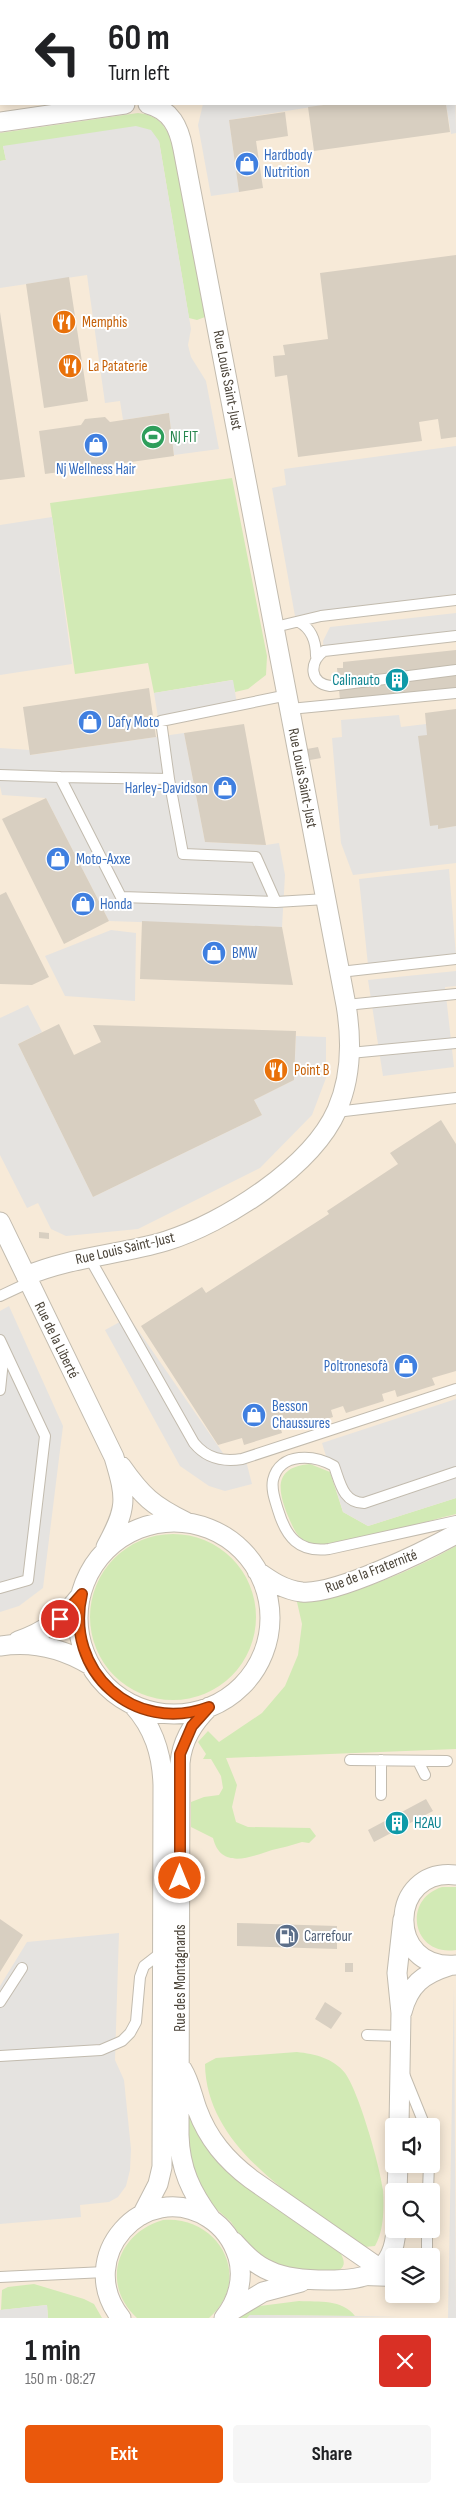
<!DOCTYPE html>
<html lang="en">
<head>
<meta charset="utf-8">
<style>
  :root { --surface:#fff; --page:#f6f6f6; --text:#202124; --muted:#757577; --accent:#ea580c }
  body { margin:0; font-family:"Sofia Sans Condensed",sans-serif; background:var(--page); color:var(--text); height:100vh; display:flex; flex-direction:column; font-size:19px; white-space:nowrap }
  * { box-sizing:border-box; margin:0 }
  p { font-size:16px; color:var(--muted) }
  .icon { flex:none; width:28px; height:28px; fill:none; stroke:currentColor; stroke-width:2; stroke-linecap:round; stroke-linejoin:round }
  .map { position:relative; height:2318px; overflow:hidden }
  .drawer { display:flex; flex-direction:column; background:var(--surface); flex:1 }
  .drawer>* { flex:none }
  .hud { position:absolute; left:0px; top:0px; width:456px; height:105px; box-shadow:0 2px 12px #0003; background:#fff; color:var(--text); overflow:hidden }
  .tools { position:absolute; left:385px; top:2118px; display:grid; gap:10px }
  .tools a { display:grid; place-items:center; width:55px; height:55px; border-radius:5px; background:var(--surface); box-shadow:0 2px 12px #0003; font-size:25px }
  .pin { position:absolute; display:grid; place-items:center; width:42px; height:42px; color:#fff; margin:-21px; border:2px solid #fff; border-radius:50%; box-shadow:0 1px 5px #0007 }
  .me { position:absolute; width:55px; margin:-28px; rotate:0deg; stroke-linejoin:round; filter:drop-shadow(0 0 4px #0008) }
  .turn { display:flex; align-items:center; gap:18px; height:105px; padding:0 25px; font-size:22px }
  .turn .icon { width:65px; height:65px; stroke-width:2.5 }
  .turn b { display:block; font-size:35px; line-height:42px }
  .round { display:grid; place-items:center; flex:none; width:52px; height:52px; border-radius:5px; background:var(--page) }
  .headline { display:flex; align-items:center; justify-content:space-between; height:85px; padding:0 25px }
  h1 { font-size:30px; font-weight:700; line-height:38px }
  .button { display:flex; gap:10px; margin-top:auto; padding:10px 25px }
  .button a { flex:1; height:58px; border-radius:5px; background:var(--accent); color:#fff; font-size:20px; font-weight:700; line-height:58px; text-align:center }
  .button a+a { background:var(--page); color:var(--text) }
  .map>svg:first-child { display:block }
</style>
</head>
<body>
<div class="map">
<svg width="456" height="2318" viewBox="0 0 456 2318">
  <rect width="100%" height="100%" fill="#f6f3ec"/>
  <!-- commercial -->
  <path fill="#f7ead8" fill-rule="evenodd" d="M 0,0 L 456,0 L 456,2318 L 0,2318 ZM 1,1 L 455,1 L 455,104 L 1,104 ZM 394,2126 L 431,2126 L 431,2164 L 394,2164 ZM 394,2191 L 431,2191 L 431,2229 L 394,2229 ZM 394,2256 L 431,2256 L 431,2294 L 394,2294 Z"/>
  <!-- green -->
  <path fill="#d2eab5" d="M 138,113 C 157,115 165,124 172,142 L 205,317 L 197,320 L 189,318 L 159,141 L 3,146 L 6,160 L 0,161 L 0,133 Z
    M 232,478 L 267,656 L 266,675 L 248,689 L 235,692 L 232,680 L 154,693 L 148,663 L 75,674 L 50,503 Z
    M 310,1464 L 330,1472 L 343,1512 L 368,1526 L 456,1498 L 456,1514 C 430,1520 331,1550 311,1544 C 297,1540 293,1527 288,1516 C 277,1489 274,1467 310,1464 Z
    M90 1617a83 83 0 1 1 166 0a83 83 0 1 1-166 0Z
    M 456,1546 L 456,1749 L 226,1758 L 237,1785 L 232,1807 L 236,1822 L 248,1827 L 310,1828 L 316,1836 L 309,1843 L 302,1842 C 292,1845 282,1848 272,1850 C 250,1857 221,1870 213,1838 L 191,1827 L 191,1802 L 204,1797 L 219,1795 L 223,1788 L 221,1776 L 211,1759 L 203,1759 L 206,1754 L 198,1742 L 208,1731 L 219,1742 L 262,1713 L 285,1686 L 298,1655 L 302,1624 L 297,1602 C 345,1600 414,1570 456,1546 Z
    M 442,1887 L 456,1887 L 456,1950 C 413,1957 401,1900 442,1887 Z
    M 297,2052 C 315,2054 333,2058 345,2073 C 359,2092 380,2166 383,2190 C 384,2208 384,2231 375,2246 L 364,2247 C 302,2202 206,2150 205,2064 L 216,2058 Z
    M 187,2103 L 230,2172 L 341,2254 C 344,2260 346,2266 339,2270 L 283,2270 L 247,2246 L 231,2222 L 204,2198 L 187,2165 Z
    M 163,2220 C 219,2215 254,2279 209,2318 L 137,2318 C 100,2284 117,2233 163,2220 Z
    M 34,2284 L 84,2299 L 94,2304 L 102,2318 L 48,2318 L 47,2305 L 1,2310 L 2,2290 L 8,2287 Z
    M 299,2301 C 319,2302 342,2299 355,2316 L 250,2315 L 247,2318 L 239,2318 L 253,2307 Z"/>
  <!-- parking -->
  <path fill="#e5e3e0" d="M 167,0 L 329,0 L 329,1 L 167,1 Z
    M 455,74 L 456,133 L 451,134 L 446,104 L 455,104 Z
    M 203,104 L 331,104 L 229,120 L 239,192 L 211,196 L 198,125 Z
    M 136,126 L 151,130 L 159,141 L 191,329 L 188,345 L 191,357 L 206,381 L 219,449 L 174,455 L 169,413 L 123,420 L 120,401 L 105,403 L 87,275 L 0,288 L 0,161 L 6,160 L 3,146 Z
    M 456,446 L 456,594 L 295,616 L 272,488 L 286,485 L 284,469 Z
    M 52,517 L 72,664 L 0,675 L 0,525 Z
    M 456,613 L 456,636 L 324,651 L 323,641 L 330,627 Z
    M 233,680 L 238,710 L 159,723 L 154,693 Z
    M 399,715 L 401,727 L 426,724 L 439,829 L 456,826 L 456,863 L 353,875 L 341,843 L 332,738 L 342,737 L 341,720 Z
    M 184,733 L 205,842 L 266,845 L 279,843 L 285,875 L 282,927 L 109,921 L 46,798 L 2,795 L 0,786 L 0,748 L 30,750 L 31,755 Z
    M 449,869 L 456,956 L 368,965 L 359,879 Z
    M 111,930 L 136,933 L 135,1001 L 65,996 L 45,956 Z
    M 456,971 L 456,986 L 445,987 L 454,1067 L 383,1076 L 368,980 Z
    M 28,1005 L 42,1032 L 18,1044 L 93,1197 L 262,1115 L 254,1100 L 294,1080 L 296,1036 L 326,1037 L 326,1078 L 312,1115 L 260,1168 L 138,1229 L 66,1236 L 51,1229 L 38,1203 L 27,1208 L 0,1155 L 0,1018 Z
    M 9,1306 L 63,1426 L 43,1588 L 19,1606 L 0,1612 L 0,1311 Z
    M 129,1317 L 225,1456 L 244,1453 L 252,1484 L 225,1491 L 209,1486 L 180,1466 L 105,1330 Z
    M 456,1399 L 456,1498 L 368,1526 L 343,1512 L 322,1443 Z
    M 119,1933 L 115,2060 L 124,2080 L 131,2149 L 130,2170 L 126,2186 L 118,2197 L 109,2202 L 80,2205 L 81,2217 L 0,2224 L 0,1986 L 27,1942 Z
    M 454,1985 L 456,2318 L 448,2318 Z
    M 47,2305 L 48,2318 L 0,2318 L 0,2310 Z
    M 250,2315 L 355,2316 L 404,2317 L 247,2318 Z"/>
  <!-- building -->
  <path fill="#d8cfc1" d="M 331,104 L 446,104 L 450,132 L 314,151 L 308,107 Z
    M 285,112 L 288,136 L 256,141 L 263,188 L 239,192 L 229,120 Z
    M 456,255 L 456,437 L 441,439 L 438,419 L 419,422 L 422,441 L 298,457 L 287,375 L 275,377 L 273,356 L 285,355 L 283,345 L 328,339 L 320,273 Z
    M 69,277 L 88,401 L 44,408 L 26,284 Z
    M 0,312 L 25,477 L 0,480 Z
    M 169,413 L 174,456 L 45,474 L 39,431 L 81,425 L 85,419 L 105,417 L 110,422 Z
    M 456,650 L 456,696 L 340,700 L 337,668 L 343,668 L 343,662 Z
    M 149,688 L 156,737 L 30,755 L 23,707 Z
    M 456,709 L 456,826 L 438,829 L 438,825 L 430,826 L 418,736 L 427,735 L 425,713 Z
    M 244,724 L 266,845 L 205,842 L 184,733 Z
    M 318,747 L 321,758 L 310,760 L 307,749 Z
    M 46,798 L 109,921 L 64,944 L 2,819 Z
    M 6,892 L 49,977 L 32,985 L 0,984 L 0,895 Z
    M 142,921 L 282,927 L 293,985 L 140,979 Z
    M 59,1024 L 74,1055 L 101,1042 L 93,1025 L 296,1031 L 294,1080 L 254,1100 L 262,1115 L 93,1197 L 18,1044 Z
    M 441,1120 L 456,1144 L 456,1371 L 432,1378 L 435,1385 L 397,1397 L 395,1390 L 382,1394 L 384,1401 L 346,1413 L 343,1406 L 331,1410 L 333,1417 L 295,1429 L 292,1422 L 280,1426 L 282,1433 L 244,1445 L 242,1438 L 218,1445 L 141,1326 L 202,1287 L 206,1293 L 329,1214 L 327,1211 L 398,1164 L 390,1153 Z
    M 39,1232 L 49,1233 L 49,1239 L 39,1238 Z
    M 426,1799 L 433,1811 L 374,1842 L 368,1830 Z
    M 0,1919 L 23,1935 L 0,1972 Z
    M 237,1923 L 337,1926 L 337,1949 L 237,1946 Z
    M 345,1963 L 353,1963 L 353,1972 L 345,1972 Z
    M 325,2002 L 342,2013 L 331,2029 L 315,2019 Z"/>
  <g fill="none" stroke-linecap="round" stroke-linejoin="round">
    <!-- lane casing -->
    <g stroke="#c2bbae" stroke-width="12">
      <path id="lane" d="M 299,622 C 312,629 316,643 316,656
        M 275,627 L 321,616 L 456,600
        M 456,636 L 324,651 C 309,662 309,683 330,686 L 456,670
        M 290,709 L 456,693
        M 0,775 L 60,777 L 121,897 L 276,902 L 326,899
        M 60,777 L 169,779 L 183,854 L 256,857 L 276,902
        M 169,779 L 161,721 L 288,695
        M 340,972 L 456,959
        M 346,1005 L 456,994
        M 350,1053 L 456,1043
        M 336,1112 L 456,1098
        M 89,1257 L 194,1443 C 207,1459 223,1462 242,1459 L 456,1389
        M 0,1296 L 30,1282
        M 0,1340 L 45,1436 L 28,1580 L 0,1588
        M 0,1390 L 4,1351
        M 456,1472 L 364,1503 C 343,1503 340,1482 334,1466 C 315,1455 280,1451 273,1480 C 271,1490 275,1500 278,1510 C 286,1537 299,1553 329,1549 L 456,1521
        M 350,1760 L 447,1761
        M 381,1760 L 381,1795
        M 418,1761 L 425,1775
        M 0,2002 L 22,1968
        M 367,2035 L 401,2036
        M 0,2056 L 101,2050 L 122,2041 L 130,2033 L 136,2022 L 140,1977 L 144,1966 L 162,1952
        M 404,2074 L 425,2126
        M 428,2191 L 429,2164
        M 427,2256 L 427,2229
        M 0,2277 L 105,2272
        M 364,2280 L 394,2281"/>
    </g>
    <!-- street casing -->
    <g stroke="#c2bbae" stroke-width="21">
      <path id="street" d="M 151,0 L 151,1
        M 0,122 L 125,104
        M 0,1222 L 114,1457 C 127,1500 127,1508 106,1547
        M 26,1276 C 71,1257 119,1255 166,1241 C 224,1223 312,1167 337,1110 C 352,1076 352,1041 346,1005 L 183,149 C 179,127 171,110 148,104
        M 121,1466 C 142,1496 153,1506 186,1522
        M78 1618a96 96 0 1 1 192 0a96 96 0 1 1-192 0Z
        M 257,1571 C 271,1581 284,1590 302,1592 C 336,1595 425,1551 456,1534
        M 18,1641 C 45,1632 63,1618 81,1595
        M 0,1646 C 33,1641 62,1648 90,1665
        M 133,1705 C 154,1728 162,1754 163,1785 L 162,2167 L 158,2184 L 142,2215
        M 209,1707 C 193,1723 182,1740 180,1763 L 179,2135 C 180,2169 191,2192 211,2219
        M 456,1875 C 388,1867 385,1971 456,1965
        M 402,2012 C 409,1985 423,1974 449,1966
        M 182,2069 C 190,2082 192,2095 197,2109 C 208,2139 226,2160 251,2179 L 379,2268
        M 399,2126 L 401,2013 L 397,1973 L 403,1919
        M 397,2191 L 398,2164
        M 234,2242 C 245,2254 255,2265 270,2271 C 287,2279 308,2280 327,2280 C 365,2280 394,2275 396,2229
        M 228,2313 L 263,2292 L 301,2282
        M 121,2318 C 73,2258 144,2177 209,2218 C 223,2227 233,2241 238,2257 C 244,2278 238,2301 224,2318"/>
    </g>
    <!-- lane -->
    <use href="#lane" stroke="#fff" stroke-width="10"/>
    <!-- street -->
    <use href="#street" stroke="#fff" stroke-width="19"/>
  </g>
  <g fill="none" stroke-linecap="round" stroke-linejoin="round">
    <!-- route casing -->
    <g stroke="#983908" stroke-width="12">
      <path id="route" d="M 60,1619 L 82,1594 C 64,1671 134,1735 209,1707 L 192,1726 L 180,1754 L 180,1878"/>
    </g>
    <!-- route -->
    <use href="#route" stroke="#ea580c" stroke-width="9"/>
  </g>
  <!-- icons -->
  <defs>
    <g id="shop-disc" transform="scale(1.25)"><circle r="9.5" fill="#3f7fe0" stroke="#fff"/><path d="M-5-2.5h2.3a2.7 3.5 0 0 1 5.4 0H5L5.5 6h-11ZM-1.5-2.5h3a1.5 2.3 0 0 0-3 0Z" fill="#fff"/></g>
    <g id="restaurant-disc" transform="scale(1.25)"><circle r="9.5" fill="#e8710a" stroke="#fff"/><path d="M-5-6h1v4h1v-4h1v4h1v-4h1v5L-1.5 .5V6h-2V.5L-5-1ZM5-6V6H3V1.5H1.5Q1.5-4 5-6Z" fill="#fff"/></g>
    <g id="stadium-disc" transform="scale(1.25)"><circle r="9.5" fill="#2e9e5b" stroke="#fff"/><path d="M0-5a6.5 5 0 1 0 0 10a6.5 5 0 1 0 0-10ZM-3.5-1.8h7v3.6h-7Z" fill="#fff"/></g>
    <g id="building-disc" transform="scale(1.25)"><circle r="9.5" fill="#0f9aa8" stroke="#fff"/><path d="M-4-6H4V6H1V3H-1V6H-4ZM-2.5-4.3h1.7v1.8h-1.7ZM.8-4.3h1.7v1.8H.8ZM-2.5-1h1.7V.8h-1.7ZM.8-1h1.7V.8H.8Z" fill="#fff"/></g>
    <g id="fuel-disc" transform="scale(1.25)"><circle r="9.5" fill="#5c6f8a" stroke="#fff"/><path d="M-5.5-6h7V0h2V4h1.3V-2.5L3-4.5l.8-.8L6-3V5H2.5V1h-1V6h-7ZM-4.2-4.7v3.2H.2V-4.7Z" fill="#fff"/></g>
  </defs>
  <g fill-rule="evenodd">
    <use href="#shop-disc" x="247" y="164"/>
    <use href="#restaurant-disc" x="64" y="322"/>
    <use href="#restaurant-disc" x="70" y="366"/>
    <use href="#stadium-disc" x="153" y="437"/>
    <use href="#shop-disc" x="96" y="445"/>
    <use href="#building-disc" x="397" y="680"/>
    <use href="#shop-disc" x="90" y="722"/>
    <use href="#shop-disc" x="225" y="788"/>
    <use href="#shop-disc" x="58" y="859"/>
    <use href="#shop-disc" x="83" y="904"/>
    <use href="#shop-disc" x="214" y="953"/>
    <use href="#restaurant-disc" x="276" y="1070"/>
    <use href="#shop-disc" x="406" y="1366"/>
    <use href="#shop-disc" x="254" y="1415"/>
    <use href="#building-disc" x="397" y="1823"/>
    <use href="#fuel-disc" x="287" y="1936"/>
  </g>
  <g text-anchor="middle" stroke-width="4" stroke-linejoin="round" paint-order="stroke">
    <!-- shop labels -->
    <g font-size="15" fill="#366cbe" stroke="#fff" text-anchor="start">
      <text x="264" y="160">Hardbody<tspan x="264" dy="17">Nutrition</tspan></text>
      <text x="96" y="474" text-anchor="middle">Nj Wellness Hair</text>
      <text x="108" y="727">Dafy Moto</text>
      <text x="208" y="793" text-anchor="end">Harley-Davidson</text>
      <text x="76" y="864">Moto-Axxe</text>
      <text x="100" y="909">Honda</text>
      <text x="232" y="958">BMW</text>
      <text x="388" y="1371" text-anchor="end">Poltronesofà</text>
      <text x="272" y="1411">Besson<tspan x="272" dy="17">Chaussures</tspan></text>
    </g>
    <!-- food labels -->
    <g font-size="15" fill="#c56008" stroke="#fff" text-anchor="start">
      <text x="82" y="327">Memphis</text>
      <text x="88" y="371">La Pataterie</text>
      <text x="294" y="1075">Point B</text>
    </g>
    <!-- street labels -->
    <g font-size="15" fill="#4b4439" stroke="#fff">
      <text transform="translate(228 380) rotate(79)" y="5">Rue Louis Saint-Just</text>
      <text transform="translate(303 778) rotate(79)" y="5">Rue Louis Saint-Just</text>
      <text transform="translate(125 1248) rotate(-13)" y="5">Rue Louis Saint-Just</text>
      <text transform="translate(57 1340) rotate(64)" y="5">Rue de la Liberté</text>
      <text transform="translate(371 1571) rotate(-21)" y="5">Rue de la Fraternité</text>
      <text transform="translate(180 1978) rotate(-90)" y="5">Rue des Montagnards</text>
    </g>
    <!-- leisure labels -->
    <g font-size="15" fill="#27864d" stroke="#fff" text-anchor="start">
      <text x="170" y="442">NJ FIT</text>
    </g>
    <!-- culture labels -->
    <g font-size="15" fill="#0d838f" stroke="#fff" text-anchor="end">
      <text x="380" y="685">Calinauto</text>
      <text x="414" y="1828" text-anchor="start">H2AU</text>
    </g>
    <!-- service labels -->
    <g font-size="15" fill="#4e5e75" stroke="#fff" text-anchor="start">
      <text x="304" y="1941">Carrefour</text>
    </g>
  </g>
</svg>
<div class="tools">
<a><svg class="icon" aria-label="sound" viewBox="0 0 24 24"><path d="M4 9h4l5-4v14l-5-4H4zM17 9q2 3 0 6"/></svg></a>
<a><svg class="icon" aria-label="search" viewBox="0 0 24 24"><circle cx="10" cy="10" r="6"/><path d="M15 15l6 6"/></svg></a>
<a><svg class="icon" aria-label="layers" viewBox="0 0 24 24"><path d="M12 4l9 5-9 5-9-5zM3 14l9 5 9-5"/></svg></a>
</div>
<div class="pin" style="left:60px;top:1619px;background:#d93025"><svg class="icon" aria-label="arrive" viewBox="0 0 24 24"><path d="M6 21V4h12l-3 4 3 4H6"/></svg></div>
<svg class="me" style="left:180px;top:1878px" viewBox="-20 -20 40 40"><circle r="17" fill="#ea580c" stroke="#fff" stroke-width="3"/><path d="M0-11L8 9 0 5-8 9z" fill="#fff"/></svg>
<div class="hud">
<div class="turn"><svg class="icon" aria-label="left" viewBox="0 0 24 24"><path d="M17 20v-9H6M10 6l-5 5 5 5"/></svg><div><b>60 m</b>Turn left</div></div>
</div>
</div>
<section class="drawer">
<div class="headline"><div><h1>1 min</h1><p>150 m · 08:27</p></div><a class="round" style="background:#d93025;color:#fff"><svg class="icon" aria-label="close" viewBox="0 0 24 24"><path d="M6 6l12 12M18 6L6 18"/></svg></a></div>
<div class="button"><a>Exit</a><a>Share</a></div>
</section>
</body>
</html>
